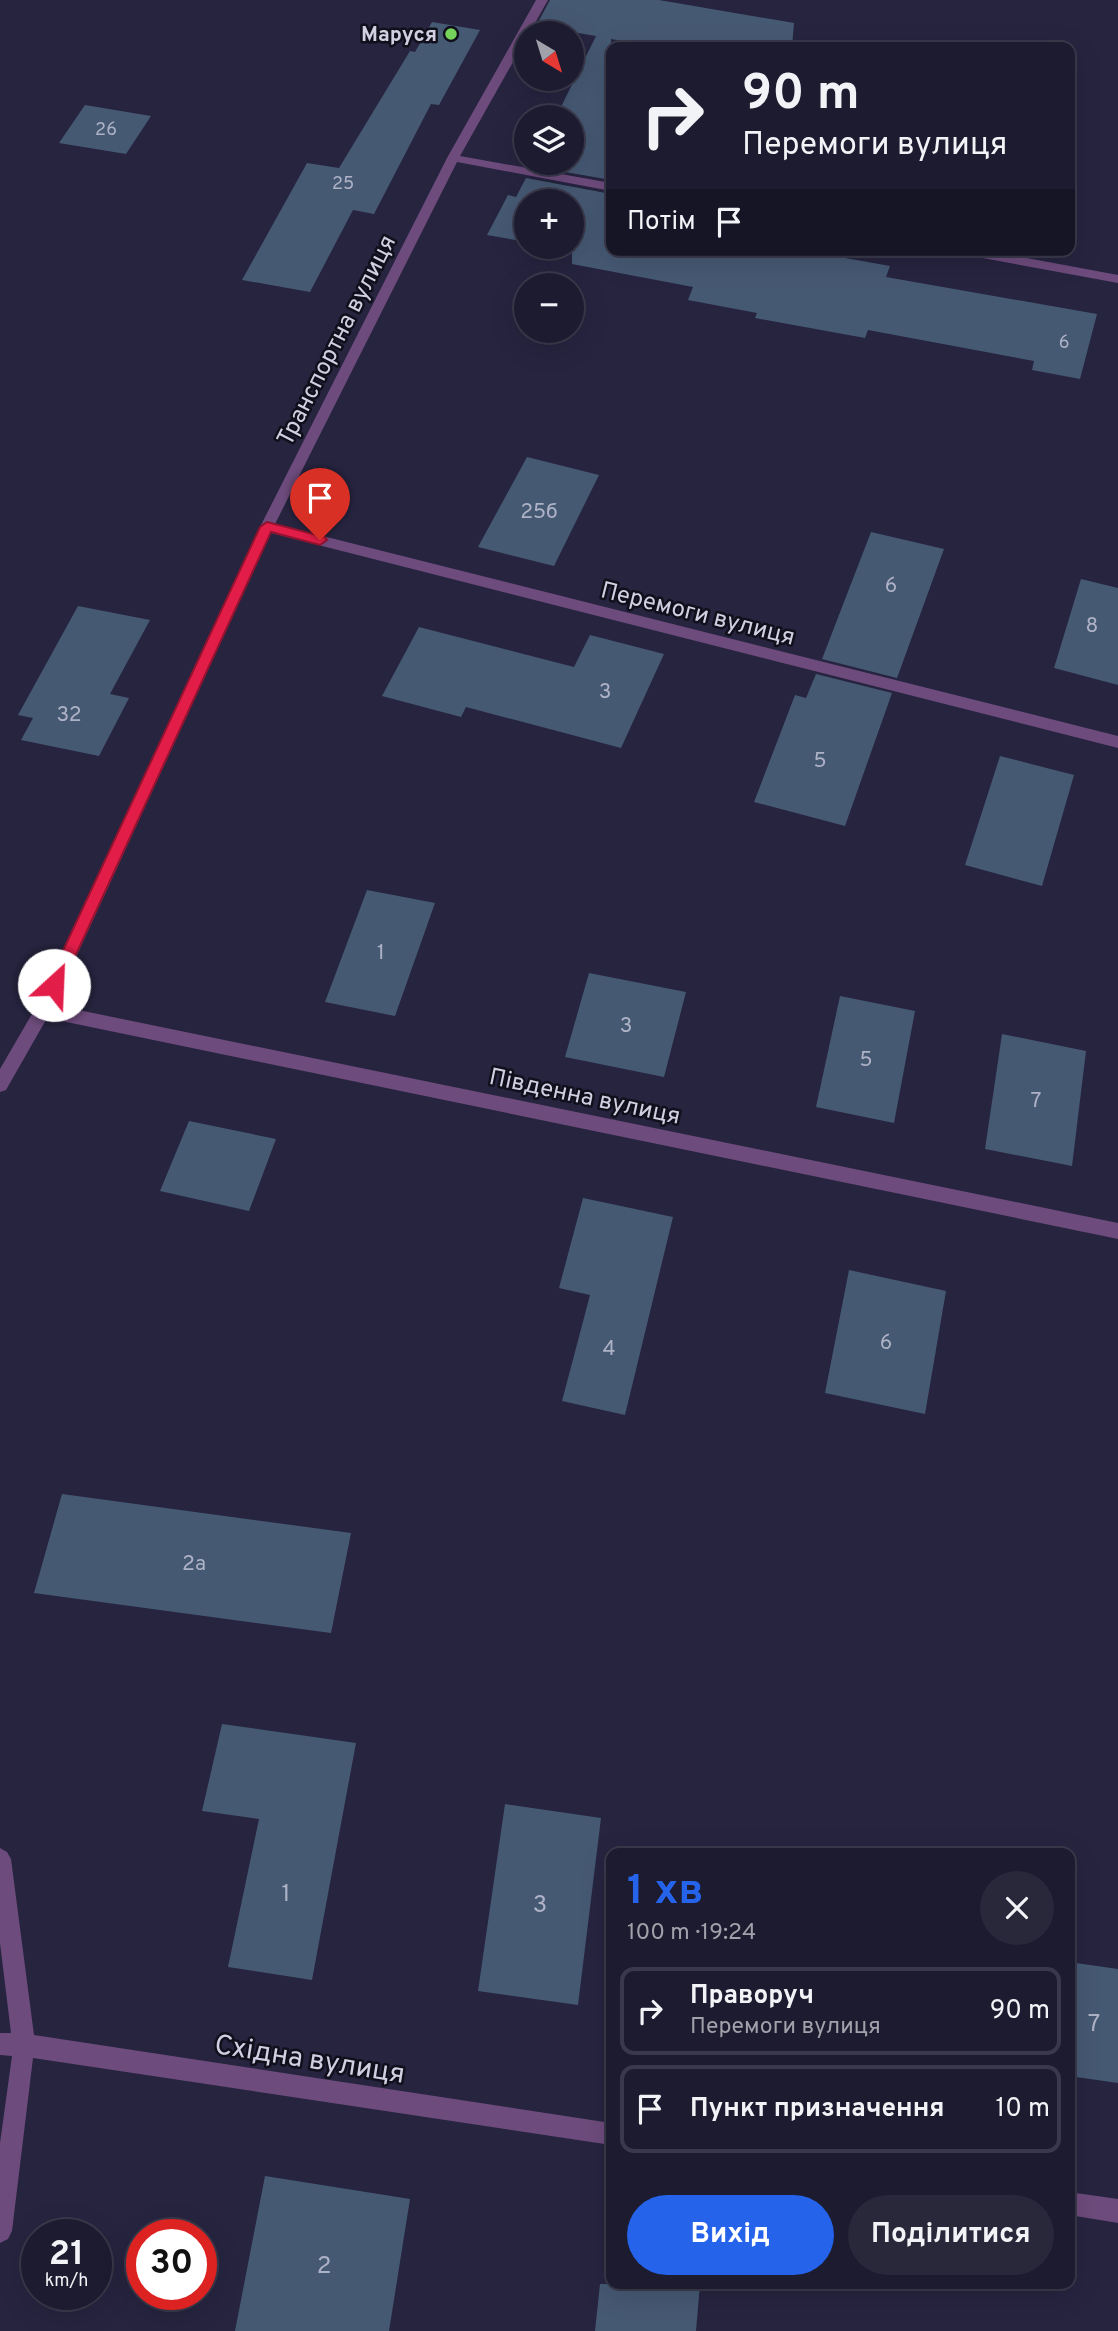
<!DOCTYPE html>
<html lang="uk">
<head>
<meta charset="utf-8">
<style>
  :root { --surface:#1c1b2f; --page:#29283b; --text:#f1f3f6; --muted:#a0a1aa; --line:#3a394b; --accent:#2563eb }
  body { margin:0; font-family:Overpass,sans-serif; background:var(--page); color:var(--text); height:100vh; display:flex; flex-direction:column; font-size:26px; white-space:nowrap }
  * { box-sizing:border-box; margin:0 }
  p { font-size:23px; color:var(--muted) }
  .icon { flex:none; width:38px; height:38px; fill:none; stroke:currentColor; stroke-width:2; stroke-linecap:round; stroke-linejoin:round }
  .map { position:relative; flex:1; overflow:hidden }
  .side { position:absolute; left:606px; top:1848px; width:469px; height:441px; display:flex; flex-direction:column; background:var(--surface); border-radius:14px; box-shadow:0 7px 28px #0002,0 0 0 2px var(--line) }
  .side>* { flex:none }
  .banner { position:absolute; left:606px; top:42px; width:469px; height:214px; border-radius:14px; box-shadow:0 7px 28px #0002,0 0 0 2px var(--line); background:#1c1b2f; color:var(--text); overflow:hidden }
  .needle { width:46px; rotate:142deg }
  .buttons { position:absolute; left:514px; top:21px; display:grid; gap:14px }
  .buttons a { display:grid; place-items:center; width:70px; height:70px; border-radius:50%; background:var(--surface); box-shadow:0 7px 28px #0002,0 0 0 2px var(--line); font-size:35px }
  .speed { position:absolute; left:21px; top:2219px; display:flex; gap:14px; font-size:35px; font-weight:700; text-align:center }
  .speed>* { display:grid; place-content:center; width:91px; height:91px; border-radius:50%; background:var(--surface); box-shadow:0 7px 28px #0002,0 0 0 2px var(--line); line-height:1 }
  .speed small { font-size:18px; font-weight:400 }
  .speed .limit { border:10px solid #d22; background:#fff; color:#111 }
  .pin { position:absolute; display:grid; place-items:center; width:60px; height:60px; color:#fff; margin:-72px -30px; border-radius:50% 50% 50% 0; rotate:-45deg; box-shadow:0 0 7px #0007 }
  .pin .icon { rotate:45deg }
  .me { position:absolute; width:77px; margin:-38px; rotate:25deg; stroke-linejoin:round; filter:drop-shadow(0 0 5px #0008) }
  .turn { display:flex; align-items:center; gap:24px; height:147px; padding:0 21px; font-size:32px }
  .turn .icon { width:91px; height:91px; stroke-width:2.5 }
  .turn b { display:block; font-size:49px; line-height:60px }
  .then { display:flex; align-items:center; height:66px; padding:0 21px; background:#0003; gap:14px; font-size:26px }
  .round { display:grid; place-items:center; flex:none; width:74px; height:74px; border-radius:37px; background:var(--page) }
  .headline { display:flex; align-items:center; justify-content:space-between; height:119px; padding:0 21px }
  h1 { font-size:42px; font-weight:700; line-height:52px; color:var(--accent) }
  .action { display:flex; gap:14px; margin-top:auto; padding:14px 21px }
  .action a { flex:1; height:80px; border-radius:42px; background:var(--accent); color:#fff; font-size:28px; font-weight:700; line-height:80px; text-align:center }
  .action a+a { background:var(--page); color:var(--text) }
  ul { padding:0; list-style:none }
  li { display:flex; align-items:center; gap:21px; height:88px; margin:0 14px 10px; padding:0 7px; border:4px solid var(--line); border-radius:14px }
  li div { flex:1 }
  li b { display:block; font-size:26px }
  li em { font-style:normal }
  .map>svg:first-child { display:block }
</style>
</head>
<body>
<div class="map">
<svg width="1118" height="2331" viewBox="0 0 1118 2331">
  <rect width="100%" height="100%" fill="#26243f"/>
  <!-- building -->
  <path fill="#465973" d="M 550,0 L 659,0 L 794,23 L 792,47 L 659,47 L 611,39 L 611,180 L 531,166 L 533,163 L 572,163 L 572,117 L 556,117 L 596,36 L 536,26 Z
    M 432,22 L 480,30 L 439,105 L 431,104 L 374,214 L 353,210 L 310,292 L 242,280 L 307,163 L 339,168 L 410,51 L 415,52 Z
    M 85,105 L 151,116 L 126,154 L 59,143 Z
    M 526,178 L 611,194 L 611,250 L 800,250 L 890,266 L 886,277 L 1097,314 L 1080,379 L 1032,370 L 1034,361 L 868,330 L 865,338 L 755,318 L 757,313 L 688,300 L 693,287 L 572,264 L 572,250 L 553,247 L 572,247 L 572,201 L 527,201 L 527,242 L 487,235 L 508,195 L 516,197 Z
    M 527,457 L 599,475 L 554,566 L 478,547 Z
    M 871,532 L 944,549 L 897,678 L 822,659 Z
    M 1081,579 L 1118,588 L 1118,685 L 1054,668 Z
    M 78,606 L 150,620 L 110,694 L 129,698 L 99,756 L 21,740 L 33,718 L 18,715 Z
    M 419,627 L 574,667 L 590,635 L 664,654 L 621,748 L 466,707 L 461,717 L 382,696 Z
    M 816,674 L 892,693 L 845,826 L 754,802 L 795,695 L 806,698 Z
    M 1000,756 L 1074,775 L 1042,886 L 965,865 Z
    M 367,890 L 435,903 L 395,1016 L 325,1002 Z
    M 589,973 L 686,992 L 664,1077 L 565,1057 Z
    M 840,996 L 915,1011 L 894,1123 L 816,1107 Z
    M 1002,1034 L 1086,1051 L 1072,1166 L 985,1149 Z
    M 189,1121 L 276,1139 L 249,1211 L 160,1191 Z
    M 583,1198 L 673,1217 L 625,1415 L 562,1401 L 590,1295 L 559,1288 Z
    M 849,1270 L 946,1291 L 925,1414 L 825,1393 Z
    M 62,1494 L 351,1533 L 331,1633 L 34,1593 Z
    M 222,1724 L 356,1743 L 312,1980 L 228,1967 L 259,1819 L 202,1811 Z
    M 505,1804 L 601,1818 L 578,2005 L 478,1991 Z
    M 1069,1962 L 1118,1969 L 1118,2083 L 1069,2076 Z
    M 265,2176 L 410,2199 L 389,2331 L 235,2331 Z
    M 600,2284 L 700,2284 L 696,2331 L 595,2331 Z"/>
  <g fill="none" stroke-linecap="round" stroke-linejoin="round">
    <!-- street -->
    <path fill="#6d4b7c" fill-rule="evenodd" d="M 536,0 L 548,0 L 460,156 L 611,183 L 611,191 L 457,162 L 275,524 L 1118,736 L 1118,748 L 271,533 L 54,1005 L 1118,1223 L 1118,1239 L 47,1018 L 6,1090 L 0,1092 L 0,1069 L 36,1007 L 260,527 L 447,158 Z
      M 955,250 L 984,250 L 1118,275 L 1118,283 L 961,254 Z
      M 0,1848 L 7,1852 L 11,1859 L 34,2035 L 611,2123 L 611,2145 L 33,2058 L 12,2231 L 8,2239 L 0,2243 L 0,2143 L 12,2056 L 0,2055 L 0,2033 L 11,2033 L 0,1943 Z
      M 1069,2192 L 1118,2199 L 1118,2223 L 1069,2215 Z"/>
  </g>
  <!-- route -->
  <path fill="#e11d48" stroke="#92132f" stroke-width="2" d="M 267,522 L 325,537 L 327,540 L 320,545 L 271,532 L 62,985 L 59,990 L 49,990 L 47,985 L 260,527 Z"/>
  <!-- markers -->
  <circle fill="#75d25b" stroke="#100f1b" stroke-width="2.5" cx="451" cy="34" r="7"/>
  <g text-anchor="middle" stroke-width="5" stroke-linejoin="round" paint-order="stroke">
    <!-- far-number labels -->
    <g font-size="18" fill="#aeb2c6">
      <text x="106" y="135">26</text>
      <text x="343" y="189">25</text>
      <text x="1064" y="348">6</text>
    </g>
    <!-- far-poi labels -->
    <g font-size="21" font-weight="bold" fill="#d0d0e2" stroke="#100f1b" text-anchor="end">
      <text x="437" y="41">Маруся</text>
    </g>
    <!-- number labels -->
    <g font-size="21" fill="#aeb2c6">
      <text x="539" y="518">25б</text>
      <text x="891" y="592">6</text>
      <text x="1092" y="632">8</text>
      <text x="605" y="698">3</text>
      <text x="69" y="721">32</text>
      <text x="820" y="767">5</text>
      <text x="381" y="959">1</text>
      <text x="626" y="1032">3</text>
      <text x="866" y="1066">5</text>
      <text x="1036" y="1107">7</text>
      <text x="886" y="1349">6</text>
      <text x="609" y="1355">4</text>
      <text x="194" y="1570">2а</text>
    </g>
    <!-- street labels -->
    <g font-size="24" fill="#d0d0e2" stroke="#100f1b">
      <text transform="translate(336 340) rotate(-63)" y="8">Транспортна вулиця</text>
      <text transform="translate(698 613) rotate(14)" y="8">Перемоги вулиця</text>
      <text transform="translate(585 1096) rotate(12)" y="8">Південна вулиця</text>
    </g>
    <!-- near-number labels -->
    <g font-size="24" fill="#aeb2c6">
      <text x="286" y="1901">1</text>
      <text x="540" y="1912">3</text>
      <text x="1094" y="2031">7</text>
      <text x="324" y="2273">2</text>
    </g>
    <!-- near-street labels -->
    <g font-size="28" fill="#d0d0e2" stroke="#100f1b">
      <text transform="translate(310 2058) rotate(9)" y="10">Східна вулиця</text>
    </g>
  </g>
</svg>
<div class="buttons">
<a><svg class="needle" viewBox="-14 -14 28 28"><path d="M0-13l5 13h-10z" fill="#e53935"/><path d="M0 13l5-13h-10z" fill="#a0a1aa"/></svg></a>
<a><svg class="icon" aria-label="layers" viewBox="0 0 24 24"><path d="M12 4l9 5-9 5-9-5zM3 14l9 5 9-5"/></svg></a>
<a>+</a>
<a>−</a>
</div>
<div class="speed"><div>21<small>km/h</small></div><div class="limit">30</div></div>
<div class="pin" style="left:320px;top:540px;background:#d93025"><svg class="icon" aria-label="arrive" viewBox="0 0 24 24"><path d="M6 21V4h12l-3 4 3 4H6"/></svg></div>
<svg class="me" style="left:54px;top:985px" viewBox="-20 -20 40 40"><circle r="19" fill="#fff"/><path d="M0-13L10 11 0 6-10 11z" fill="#e11d48"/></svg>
<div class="banner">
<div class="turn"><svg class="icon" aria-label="right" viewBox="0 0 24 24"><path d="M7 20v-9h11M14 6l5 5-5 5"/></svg><div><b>90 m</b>Перемоги вулиця</div></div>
<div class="then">Потім<svg class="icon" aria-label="arrive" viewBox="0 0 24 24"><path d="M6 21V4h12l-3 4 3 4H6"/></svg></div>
</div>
<section class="side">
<div class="headline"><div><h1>1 хв</h1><p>100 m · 19:24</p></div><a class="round"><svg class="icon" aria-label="close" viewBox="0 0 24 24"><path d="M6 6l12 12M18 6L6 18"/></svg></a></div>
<ul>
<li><svg class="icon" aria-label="right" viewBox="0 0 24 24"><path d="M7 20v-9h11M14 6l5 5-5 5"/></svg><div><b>Праворуч</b><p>Перемоги вулиця</p></div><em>90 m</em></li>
<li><svg class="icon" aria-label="arrive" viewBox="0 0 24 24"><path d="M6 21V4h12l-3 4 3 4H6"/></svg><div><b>Пункт призначення</b></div><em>10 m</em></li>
</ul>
<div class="action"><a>Вихід</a><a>Поділитися</a></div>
</section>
</div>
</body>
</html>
